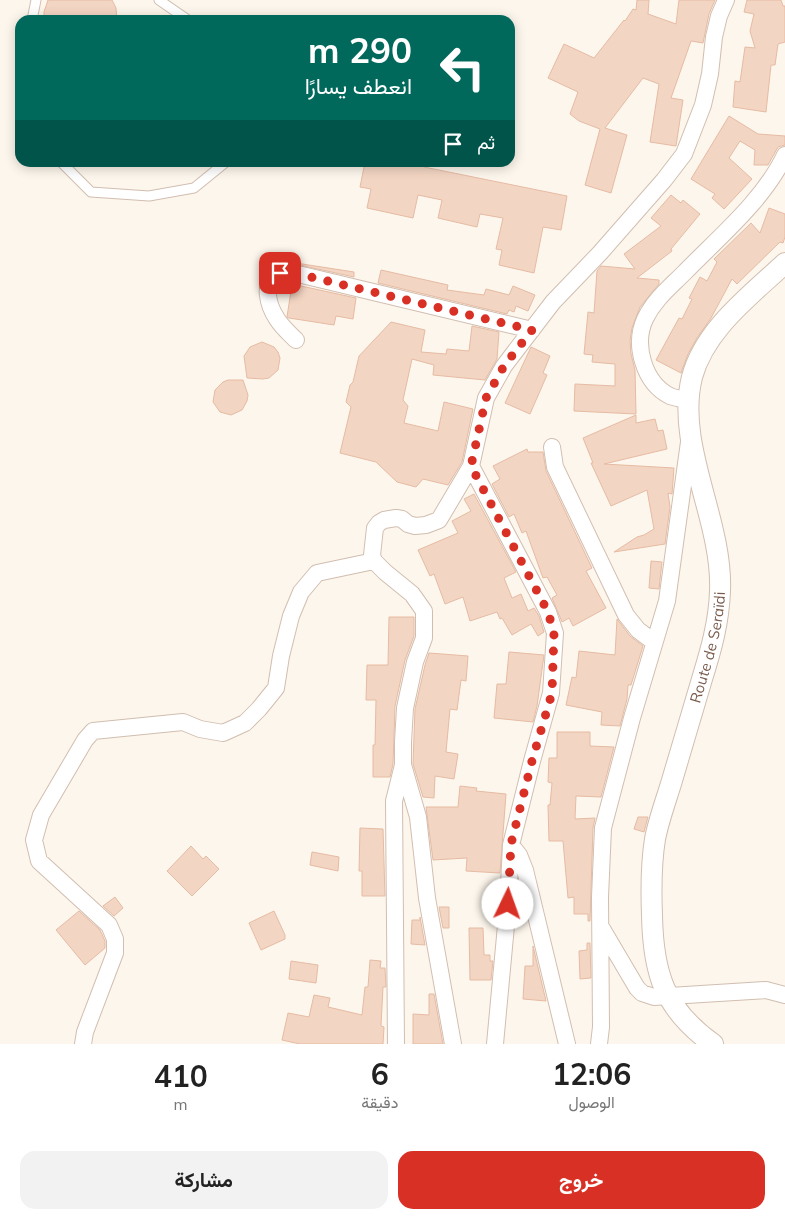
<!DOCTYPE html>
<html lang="ar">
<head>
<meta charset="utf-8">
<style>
  :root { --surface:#fff; --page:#f2f2f2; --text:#222; --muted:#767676; --accent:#d93025 }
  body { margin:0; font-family:Mulish,Vazirmatn,sans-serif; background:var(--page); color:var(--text); direction:rtl; height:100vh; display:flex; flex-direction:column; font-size:19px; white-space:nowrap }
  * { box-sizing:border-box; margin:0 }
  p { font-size:16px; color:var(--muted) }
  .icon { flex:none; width:28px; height:28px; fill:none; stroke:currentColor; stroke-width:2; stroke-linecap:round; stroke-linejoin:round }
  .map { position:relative; height:1044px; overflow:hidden; direction:ltr }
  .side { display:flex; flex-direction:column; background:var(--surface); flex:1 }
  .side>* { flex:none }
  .hud { position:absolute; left:15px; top:15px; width:500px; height:152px; border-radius:15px; box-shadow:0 2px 12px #0003; direction:rtl; background:#00695c; color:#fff; overflow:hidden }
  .pin { position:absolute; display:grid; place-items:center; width:42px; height:42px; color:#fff; margin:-21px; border-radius:10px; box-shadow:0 2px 8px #0006 }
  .me { position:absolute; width:55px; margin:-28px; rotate:3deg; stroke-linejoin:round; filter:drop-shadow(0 0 4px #0008) }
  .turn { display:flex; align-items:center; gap:18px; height:105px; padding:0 20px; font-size:22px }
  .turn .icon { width:65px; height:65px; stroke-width:2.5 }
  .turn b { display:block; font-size:35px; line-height:42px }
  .then { display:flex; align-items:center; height:48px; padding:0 20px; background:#0003; gap:10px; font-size:19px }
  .eta { display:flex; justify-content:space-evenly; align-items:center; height:85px; text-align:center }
  .eta b { font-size:30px; font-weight:700; line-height:35px }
  .primary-button { display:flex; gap:10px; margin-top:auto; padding:10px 20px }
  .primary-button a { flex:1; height:58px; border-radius:15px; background:var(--accent); color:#fff; font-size:20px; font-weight:700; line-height:58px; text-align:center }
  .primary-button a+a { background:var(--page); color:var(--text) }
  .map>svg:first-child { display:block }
</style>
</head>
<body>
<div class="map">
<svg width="785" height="1044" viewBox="0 0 785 1044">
  <rect width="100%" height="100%" fill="#fdf6ec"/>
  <!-- building -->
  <path fill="#f3d5c3" stroke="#e6bba3" d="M 48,0 L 112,0 L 116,8 L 117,20 L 44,20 L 44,12 Z
    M 637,0 L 649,0 L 648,14 L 676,24 L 679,0 L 715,0 L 709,14 L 703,43 L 691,41 L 671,98 L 683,100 L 676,146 L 650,142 L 659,84 L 643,78 L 605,128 L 627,135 L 611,193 L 585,185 L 600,129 L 579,121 L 570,114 L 578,92 L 548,78 L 564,44 L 594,58 L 624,20 L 625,21 L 633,9 L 636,10 Z
    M 747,0 L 781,0 L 783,6 L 785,6 L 785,42 L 778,44 L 775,65 L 771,65 L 766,112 L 733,107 L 735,81 L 740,82 L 745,47 L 755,48 L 750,31 L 754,14 L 744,12 Z
    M 729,116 L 758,134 L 785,136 L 785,145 L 778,147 L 768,165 L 754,165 L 755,150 L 740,141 L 729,158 L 752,179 L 724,209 L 712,198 L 715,194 L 691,179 Z
    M 365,162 L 425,162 L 424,167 L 567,196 L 561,230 L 543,227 L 534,273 L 499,265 L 502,250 L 496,249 L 503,218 L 480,214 L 477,227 L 438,218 L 442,200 L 418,195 L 413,218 L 367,208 L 371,189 L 360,187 Z
    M 671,195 L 681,203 L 683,200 L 700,214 L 671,249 L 672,251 L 637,278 L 659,280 L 659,284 L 640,307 L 632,328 L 630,341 L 631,354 L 635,370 L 636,414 L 574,411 L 575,384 L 615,386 L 615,364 L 592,362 L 593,355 L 584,354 L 588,312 L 594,313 L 597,271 L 601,266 L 635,269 L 624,254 L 661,226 L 651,218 Z
    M 769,208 L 785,214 L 785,237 L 783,243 L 780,242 L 737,284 L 732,279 L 711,318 L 697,338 L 688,354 L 681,373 L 656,360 L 679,318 L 682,319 L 692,299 L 689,298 L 700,277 L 707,281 L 717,262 L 714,259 L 751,223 L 760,233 Z
    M 296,263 L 354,272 L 354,277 L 295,264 Z
    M 381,270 L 448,285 L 447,290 L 484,295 L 486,289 L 509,295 L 513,286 L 535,295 L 528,311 L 516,306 L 514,312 L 509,310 L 507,314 L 378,283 Z
    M 292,284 L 356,298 L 353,319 L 336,316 L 334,325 L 289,318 L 287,317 Z
    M 391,322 L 425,330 L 421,352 L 446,354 L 447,349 L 469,351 L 472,326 L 499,332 L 497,359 L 485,380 L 433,375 L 434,365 L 412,359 L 403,400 L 408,406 L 404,423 L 438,431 L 444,402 L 473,409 L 462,462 L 448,485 L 423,479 L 416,487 L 397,482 L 376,462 L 340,453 L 351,407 L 346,402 L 350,385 L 353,382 L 359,356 Z
    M 262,342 L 274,347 L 278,352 L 280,358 L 278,370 L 269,378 L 263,379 L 247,378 L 244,356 L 250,347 Z
    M 531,347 L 550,356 L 543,373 L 547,375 L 530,414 L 505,403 Z
    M 228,380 L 243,380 L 248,395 L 247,401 L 242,410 L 231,415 L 220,412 L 213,402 L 215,390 L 223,382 Z
    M 636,415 L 636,423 L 655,419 L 658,431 L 663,430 L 667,449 L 604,464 L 674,468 L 672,494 L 668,493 L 670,507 L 665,544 L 614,552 L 637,537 L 644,535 L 654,529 L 647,490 L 611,506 L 591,463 L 593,463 L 583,438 Z
    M 527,449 L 528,452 L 543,452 L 546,471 L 592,568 L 586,571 L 606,608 L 573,626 L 569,618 L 562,622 L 552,598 L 557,595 L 547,577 L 543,578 L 526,531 L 522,533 L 514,514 L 509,517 L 492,484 L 500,479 L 493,466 Z
    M 474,494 L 516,572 L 504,578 L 512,598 L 521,594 L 528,611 L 534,608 L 539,616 L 544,632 L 538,636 L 531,624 L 512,635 L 502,618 L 500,619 L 497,612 L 470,621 L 463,597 L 445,604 L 434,574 L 430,576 L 418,550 L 458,533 L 452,521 L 471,511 L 464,499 Z
    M 651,561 L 662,562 L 659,589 L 649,588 Z
    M 389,617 L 414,617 L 414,636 L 405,660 L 395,706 L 393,764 L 390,777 L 373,777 L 373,745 L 375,745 L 376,700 L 366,700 L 367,665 L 388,665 Z
    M 617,619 L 630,636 L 643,646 L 631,685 L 628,685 L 627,699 L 620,726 L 601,725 L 602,712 L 566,705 L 572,677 L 576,678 L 579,651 L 615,655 Z
    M 509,652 L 544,655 L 537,706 L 533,722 L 494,718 L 497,684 L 506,684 Z
    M 429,653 L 468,656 L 466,681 L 461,680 L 457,710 L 450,709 L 446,752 L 458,754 L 454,779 L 435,776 L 434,798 L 423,797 L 413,764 L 415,709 L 425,665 Z
    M 557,732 L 590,732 L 590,746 L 614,747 L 601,797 L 576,796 L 575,819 L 595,818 L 593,828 L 590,921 L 588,921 L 588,914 L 574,914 L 574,897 L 568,898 L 563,841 L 549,841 L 548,805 L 550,805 L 552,783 L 548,782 L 549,758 L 557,758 Z
    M 460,786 L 477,788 L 476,791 L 506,794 L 500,873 L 466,871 L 467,858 L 433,860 L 426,807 L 458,807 Z
    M 638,817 L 648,817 L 644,832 L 634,829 Z
    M 360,828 L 383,829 L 385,896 L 362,896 L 362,871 L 359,871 Z
    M 191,846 L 203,859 L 206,856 L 219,869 L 192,896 L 167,871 Z
    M 312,852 L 339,857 L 338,871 L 310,865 Z
    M 115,897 L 123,908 L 114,916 L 103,906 Z
    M 439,907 L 449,907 L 449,928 L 443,928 Z
    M 79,911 L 100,930 L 105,941 L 105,948 L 85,965 L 56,930 Z
    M 274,911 L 285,935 L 285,939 L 261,950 L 249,923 Z
    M 420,917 L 425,945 L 411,944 L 412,920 L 420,920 Z
    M 469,928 L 483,928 L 484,955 L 490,955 L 490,961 L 493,961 L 491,980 L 470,980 Z
    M 587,943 L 590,943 L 591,978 L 580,979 L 579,951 L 587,950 Z
    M 533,946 L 546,1001 L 523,999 L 525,966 L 533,966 Z
    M 370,960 L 381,961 L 380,968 L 385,968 L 386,987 L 383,987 L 381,1026 L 384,1027 L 383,1044 L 300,1044 L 282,1040 L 288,1013 L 309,1017 L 314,995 L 330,998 L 328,1007 L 362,1015 L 365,987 L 368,987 Z
    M 291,961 L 318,965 L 316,983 L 289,979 Z
    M 429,994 L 434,994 L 443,1044 L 413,1044 L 413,1014 L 429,1015 Z"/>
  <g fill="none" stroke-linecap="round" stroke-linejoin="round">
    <!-- service casing -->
    <g stroke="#d1beb0" stroke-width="11">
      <path id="service" d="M 159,0 L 188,20
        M 32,20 L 36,0
        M 61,162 L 91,192 L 149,196 L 194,188 L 226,162"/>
    </g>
    <!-- minor casing -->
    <g stroke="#d1beb0" stroke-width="18">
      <path id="minor" d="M 296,340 C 290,334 282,327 277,319 C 269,307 260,281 279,274 C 284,272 293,274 298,274 L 532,330
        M 688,401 C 683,399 675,398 670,396 C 644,383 633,345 645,319 C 654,300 669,288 684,273 C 718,238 764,200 785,155
        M 552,447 L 555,467 L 626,615 L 638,630 L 654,642
        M 471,466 L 548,612 L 555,633 L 551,693 L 532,761 L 511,845 L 508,904 L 495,1044
        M 403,765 L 418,817 L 427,898 L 453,1044
        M 511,845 L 519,855 L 525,870 L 567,1044
        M 601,927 L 637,988 L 642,993 L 654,997 L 766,990 L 785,995
        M 83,1044 L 85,1032 L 115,953 L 115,939 L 109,925 L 39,861 L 34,840 L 41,815 L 85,740 L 93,731 L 183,722 L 200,729 L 223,733 L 245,723 L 259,709 L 276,688 L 281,656 L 291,616 L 301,592 L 317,573 L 374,561
        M 396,1044 L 394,801 L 403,765 L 403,742 L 405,708 L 415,662 L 424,638 L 424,611 L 412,594 L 385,572 L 374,561 L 372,555 L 375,528 L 379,523 L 384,520 L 396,518 L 402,519 L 408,524 L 415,526 L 426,525 L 439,520 L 471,466 L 486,398 L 504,366 L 553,302 L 600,253 L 664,180 L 684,154 L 703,105 L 710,74 L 714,37 L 719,16 L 726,0
        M 599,1044 L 601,1027 L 600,897 L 603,828 L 632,718 L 667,601 L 689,442"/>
    </g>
    <!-- tertiary casing -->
    <g stroke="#d1beb0" stroke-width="22">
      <g id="tertiary">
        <path id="s1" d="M 713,1044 C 664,1009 653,973 652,915 C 651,890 651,864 655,839 C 659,818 667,798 673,777 C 683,744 692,712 702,679 C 711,650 719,622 720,591 C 723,520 675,446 692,377 C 705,329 750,296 785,263"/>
      </g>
    </g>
    <!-- service -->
    <use href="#service" stroke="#fff" stroke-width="9"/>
    <!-- minor -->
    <use href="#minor" stroke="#fff" stroke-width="16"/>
    <!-- tertiary -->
    <use href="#tertiary" stroke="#fff" stroke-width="20"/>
  </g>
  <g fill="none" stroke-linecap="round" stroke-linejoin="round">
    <!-- route -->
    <path stroke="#d93025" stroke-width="9" stroke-dasharray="0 16.2" d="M 280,273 L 298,274 L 532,330 L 504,366 L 486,398 L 471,466 L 548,612 L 554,633 L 552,693 L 532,761 L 511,844 L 508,904"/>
  </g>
  <g text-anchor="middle" stroke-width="4.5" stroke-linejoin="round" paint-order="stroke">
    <!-- street labels -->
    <g font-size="15" fill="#7a5c4d" stroke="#fffaf3">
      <text dy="5" stroke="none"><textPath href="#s1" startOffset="425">Route de Seraïdi</textPath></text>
    </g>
  </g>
</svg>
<div class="pin" style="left:280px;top:273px;background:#d93025"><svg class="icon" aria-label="arrive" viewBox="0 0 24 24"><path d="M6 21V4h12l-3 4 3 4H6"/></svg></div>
<svg class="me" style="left:508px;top:904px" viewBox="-20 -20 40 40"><circle r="19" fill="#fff"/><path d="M0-13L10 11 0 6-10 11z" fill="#d93025"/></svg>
<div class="hud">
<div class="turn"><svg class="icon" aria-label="left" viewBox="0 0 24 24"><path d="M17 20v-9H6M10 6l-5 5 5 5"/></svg><div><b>290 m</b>انعطف يسارًا</div></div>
<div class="then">ثم<svg class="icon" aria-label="arrive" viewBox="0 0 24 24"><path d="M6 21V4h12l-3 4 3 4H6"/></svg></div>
</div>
</div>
<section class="side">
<div class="eta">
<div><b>12:06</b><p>الوصول</p></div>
<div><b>6</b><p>دقيقة</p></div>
<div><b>410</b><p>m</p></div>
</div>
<div class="primary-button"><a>خروج</a><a>مشاركة</a></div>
</section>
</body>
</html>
